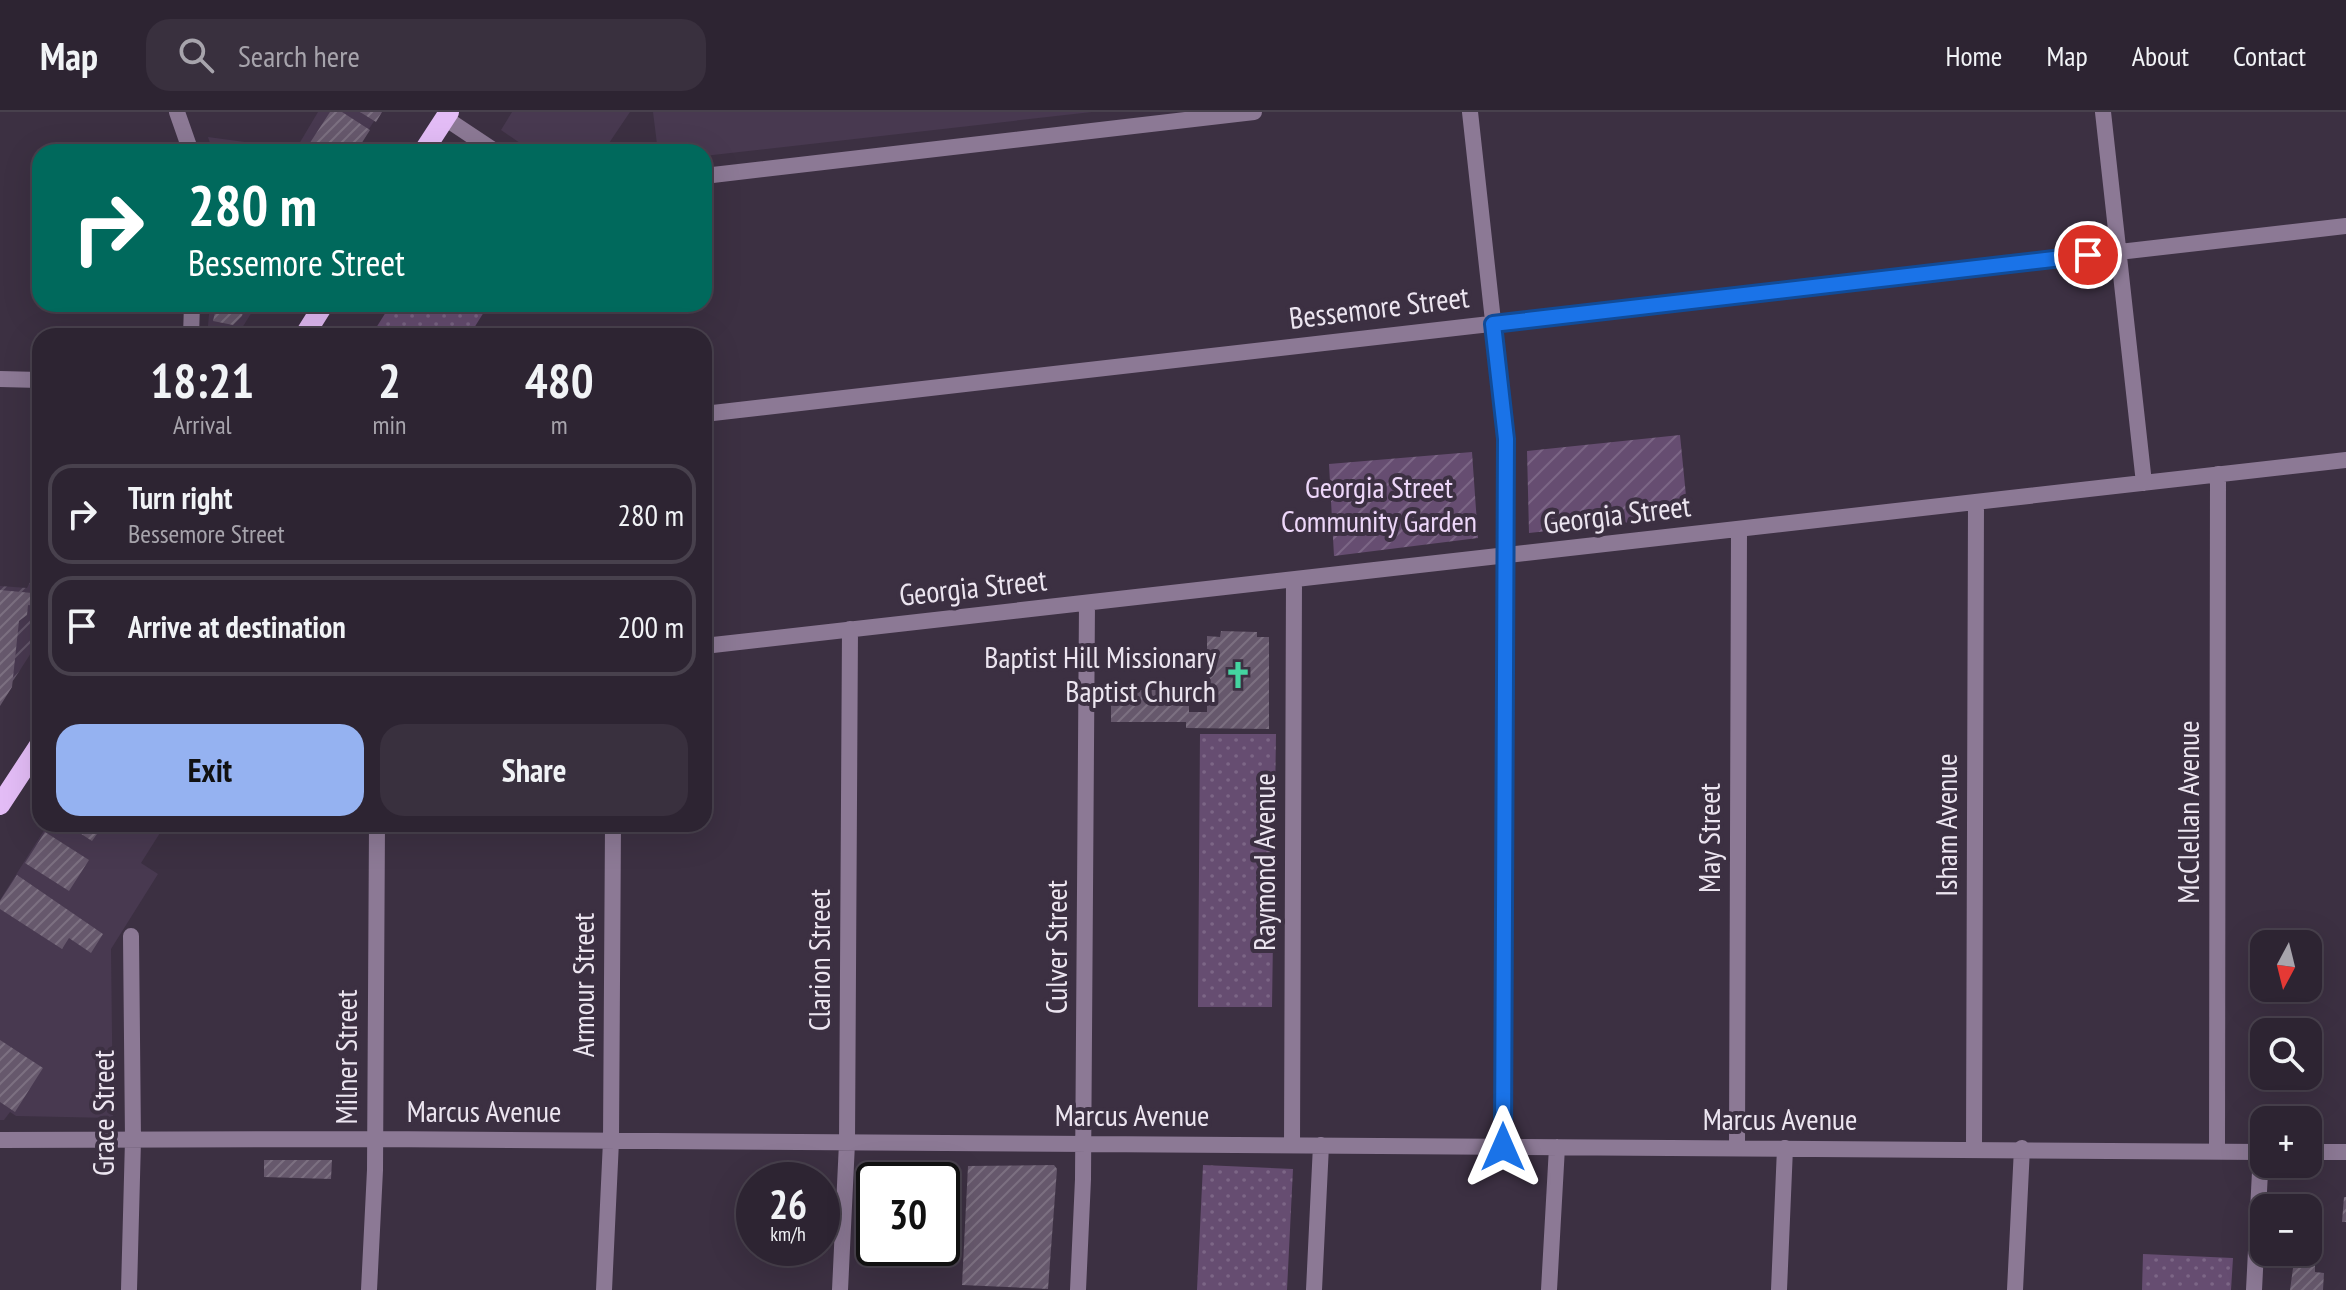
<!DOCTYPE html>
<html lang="en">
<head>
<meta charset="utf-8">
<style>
  :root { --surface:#2d2432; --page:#39303e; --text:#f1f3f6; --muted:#a7a4ac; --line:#48414d; --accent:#95b2f1 }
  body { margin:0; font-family:"PT Sans Narrow",sans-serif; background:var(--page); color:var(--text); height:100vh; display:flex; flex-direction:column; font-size:30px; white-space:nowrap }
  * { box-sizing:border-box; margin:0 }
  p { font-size:26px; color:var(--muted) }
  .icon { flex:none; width:44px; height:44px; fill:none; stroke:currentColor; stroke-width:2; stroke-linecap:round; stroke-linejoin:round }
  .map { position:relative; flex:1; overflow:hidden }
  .drawer { position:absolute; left:32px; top:216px; width:680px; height:504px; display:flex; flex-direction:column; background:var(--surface); border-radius:24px; box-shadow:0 8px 32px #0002,0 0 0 2px var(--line) }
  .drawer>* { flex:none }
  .guide { position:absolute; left:32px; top:32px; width:680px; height:168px; border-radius:24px; box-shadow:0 8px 32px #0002,0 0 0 2px var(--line); background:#00695c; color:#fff; overflow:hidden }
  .needle { width:52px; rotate:187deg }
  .buttons { position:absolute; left:2250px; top:818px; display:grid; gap:16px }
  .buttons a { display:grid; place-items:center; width:72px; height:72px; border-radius:16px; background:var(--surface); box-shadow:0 8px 32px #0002,0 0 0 2px var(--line); font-size:40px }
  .speed { position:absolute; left:736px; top:1050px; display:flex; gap:16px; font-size:40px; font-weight:700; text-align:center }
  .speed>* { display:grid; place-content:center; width:104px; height:104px; border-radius:50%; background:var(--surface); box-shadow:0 8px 32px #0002,0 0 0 2px var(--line); line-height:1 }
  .speed small { font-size:20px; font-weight:400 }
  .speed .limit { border:4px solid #111; border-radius:12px; background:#fff; color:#111 }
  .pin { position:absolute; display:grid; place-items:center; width:68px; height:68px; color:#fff; margin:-34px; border:4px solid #fff; border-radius:50%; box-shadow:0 2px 8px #0007 }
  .me { position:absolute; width:88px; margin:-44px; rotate:0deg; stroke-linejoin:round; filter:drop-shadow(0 0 6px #0008) }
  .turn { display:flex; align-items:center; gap:28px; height:168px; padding:0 24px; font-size:36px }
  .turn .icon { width:104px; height:104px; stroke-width:2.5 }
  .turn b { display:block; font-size:56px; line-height:68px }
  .eta { display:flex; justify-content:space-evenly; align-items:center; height:136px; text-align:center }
  .eta b { font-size:48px; font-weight:700; line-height:56px }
  .action { display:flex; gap:16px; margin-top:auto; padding:16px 24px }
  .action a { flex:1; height:92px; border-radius:24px; background:var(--accent); color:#111; font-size:32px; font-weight:700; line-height:92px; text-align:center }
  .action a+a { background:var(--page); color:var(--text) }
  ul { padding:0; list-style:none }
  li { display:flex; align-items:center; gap:24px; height:100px; margin:0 16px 12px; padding:0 8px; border:4px solid var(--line); border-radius:24px }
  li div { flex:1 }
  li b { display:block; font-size:30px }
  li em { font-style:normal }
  header { display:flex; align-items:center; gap:48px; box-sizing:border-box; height:112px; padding:0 40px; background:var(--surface); border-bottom:2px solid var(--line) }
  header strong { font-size:38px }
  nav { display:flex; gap:44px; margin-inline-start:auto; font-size:28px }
  .search { width:560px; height:72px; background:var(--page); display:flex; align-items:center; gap:20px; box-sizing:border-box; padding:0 28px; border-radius:24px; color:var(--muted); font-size:30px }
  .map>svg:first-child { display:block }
</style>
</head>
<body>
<header>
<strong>Map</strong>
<div class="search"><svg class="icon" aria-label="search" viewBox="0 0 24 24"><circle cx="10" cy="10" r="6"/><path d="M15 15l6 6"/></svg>Search here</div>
<nav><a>Home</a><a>Map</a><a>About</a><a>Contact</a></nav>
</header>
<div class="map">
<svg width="2346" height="1178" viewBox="0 0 2346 1178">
  <defs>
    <pattern id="industrial-furrows" width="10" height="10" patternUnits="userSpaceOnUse" patternTransform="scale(2)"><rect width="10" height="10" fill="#483950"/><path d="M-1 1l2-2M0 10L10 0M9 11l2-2" fill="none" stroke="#63566a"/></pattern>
    <pattern id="grass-dots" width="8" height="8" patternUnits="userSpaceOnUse" patternTransform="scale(2)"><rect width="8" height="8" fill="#664d71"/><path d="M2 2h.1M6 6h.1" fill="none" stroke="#7c6686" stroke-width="1.8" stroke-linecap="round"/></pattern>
    <pattern id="garden-furrows" width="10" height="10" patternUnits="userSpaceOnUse" patternTransform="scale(2)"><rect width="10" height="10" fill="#664d71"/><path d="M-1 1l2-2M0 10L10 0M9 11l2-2" fill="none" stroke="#7c6686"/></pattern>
    <pattern id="building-hatch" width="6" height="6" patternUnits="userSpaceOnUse" patternTransform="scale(2)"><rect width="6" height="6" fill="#66586c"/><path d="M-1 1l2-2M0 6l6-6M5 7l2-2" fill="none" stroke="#7c7081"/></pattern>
  </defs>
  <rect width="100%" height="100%" fill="#3c3042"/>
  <!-- built -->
  <path fill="#483950" d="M 318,0 L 380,0 L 354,40 L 213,40 L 208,25 L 296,37 Z
    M 512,0 L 630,0 L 603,40 L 533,40 L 501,18 Z
    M 653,0 L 1092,0 L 704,44 L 704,40 L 658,40 Z
    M 210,192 L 257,192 L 237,224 L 207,224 Z
    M 48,712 L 174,712 L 171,716 L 165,713 L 141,751 L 158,762 L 111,837 L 113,1006 L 16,1004 L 10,1000 L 4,1008 L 0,1008 L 0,788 Z"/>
  <!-- industrial -->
  <path fill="url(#industrial-furrows)" d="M 32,467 L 40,468 L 40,527 L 0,589 L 0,474 L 27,476 Z"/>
  <!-- grass -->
  <path fill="url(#grass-dots)" d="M 391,192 L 489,192 L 469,224 L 371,224 Z
    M 1200,622 L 1276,622 L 1272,895 L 1198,895 Z
    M 1203,1053 L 1293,1057 L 1287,1178 L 1197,1178 Z
    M 2143,1142 L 2233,1146 L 2231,1178 L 2142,1178 Z"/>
  <!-- garden -->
  <path fill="url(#garden-furrows)" d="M 1680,323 L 1688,404 L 1529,421 L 1527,339 Z
    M 1472,340 L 1478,426 L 1334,444 L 1329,352 Z"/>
  <!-- building -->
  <path fill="url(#building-hatch)" d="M 330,0 L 342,0 L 370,18 L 356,40 L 304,40 Z
    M 360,0 L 382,0 L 376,10 Z
    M 217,192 L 245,192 L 242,204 L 233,213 L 213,209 Z
    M 34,466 L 40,467 L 40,494 L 28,493 L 27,503 L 19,509 L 12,575 L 0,594 L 0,478 L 32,481 Z
    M 1221,519 L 1257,520 L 1257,525 L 1269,525 L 1269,617 L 1186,616 L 1186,610 L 1111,610 L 1111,578 L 1189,578 L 1189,600 L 1207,600 L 1207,524 L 1220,525 Z
    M 66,712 L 104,712 L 92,729 Z
    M 45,720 L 89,748 L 69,779 L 25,751 Z
    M 17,763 L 103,822 L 91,841 L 69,826 L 62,837 L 0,797 L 0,789 Z
    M 0,928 L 43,956 L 15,1000 L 0,990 Z
    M 264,1048 L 332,1048 L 331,1067 L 264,1065 Z
    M 871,1052 L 944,1057 L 943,1068 L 874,1068 L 874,1085 L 869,1085 Z
    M 1054,1053 L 1057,1057 L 1048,1177 L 962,1173 L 968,1054 Z
    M 2344,1085 L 2346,1085 L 2346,1110 L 2342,1110 Z
    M 2294,1149 L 2315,1150 L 2315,1160 L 2324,1161 L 2323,1178 L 2290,1178 Z"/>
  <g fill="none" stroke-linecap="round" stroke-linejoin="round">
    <!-- minor -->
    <path stroke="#8c7995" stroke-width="16" d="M 177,0 L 191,40
      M 1470,0 L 1506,327 L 1503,1035
      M 2103,0 L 2144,371
      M 445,6 L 496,40
      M 704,64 L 1254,0
      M 191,224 L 192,192
      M 0,267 L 40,268
      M 704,302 L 2346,114
      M 704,534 L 2346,348
      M 0,1028 L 375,1027 L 2264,1040
      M 1292,1033 L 1294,468
      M 1737,1035 L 1739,417
      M 1974,1036 L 1976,390
      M 2217,1039 L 2218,362
      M 2308,1040 L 2346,1040
      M 129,1178 L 133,1028 L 131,824
      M 369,1178 L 375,1058 L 377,712
      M 604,1178 L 611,1029 L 613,712
      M 840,1178 L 847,1031 L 850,517
      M 1078,1178 L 1083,1067 L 1087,491
      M 1314,1178 L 1321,1033
      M 1549,1178 L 1557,1035
      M 1779,1178 L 1785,1036
      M 2015,1178 L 2022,1036
      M 2254,1178 L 2261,1040"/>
    <!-- primary -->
    <path stroke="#e3bcf6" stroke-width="20" d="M 423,40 L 449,0
      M 304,224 L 324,192
      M 0,693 L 40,632"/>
  </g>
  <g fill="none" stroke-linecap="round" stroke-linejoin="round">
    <!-- route casing -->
    <g stroke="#114b97" stroke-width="20">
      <path id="route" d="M 1503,1035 L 1506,327 L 1493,212 L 2088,143"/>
    </g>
    <!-- route -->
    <use href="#route" stroke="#1a73e8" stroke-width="14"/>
  </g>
  <!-- icons -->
  <defs>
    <g id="church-bare" transform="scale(2.16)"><path d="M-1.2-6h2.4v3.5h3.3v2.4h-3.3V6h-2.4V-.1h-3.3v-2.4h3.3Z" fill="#44d4a0" stroke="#3c3042" stroke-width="2.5" paint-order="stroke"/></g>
  </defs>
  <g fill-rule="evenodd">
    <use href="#church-bare" x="1238" y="563"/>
  </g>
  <g text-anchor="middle" stroke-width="8" stroke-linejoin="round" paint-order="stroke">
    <!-- street labels -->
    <g font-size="30" fill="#ece5f0" stroke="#3c3042">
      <text transform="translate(1379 196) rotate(-7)" y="10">Bessemore Street</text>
      <text transform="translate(1617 403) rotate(-7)" y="10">Georgia Street</text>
      <text transform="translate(973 476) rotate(-6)" y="10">Georgia Street</text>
      <text transform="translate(2189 700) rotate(-90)" y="10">McClellan Avenue</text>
      <text transform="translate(1947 713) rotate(-90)" y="10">Isham Avenue</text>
      <text transform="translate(1710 726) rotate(-90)" y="10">May Street</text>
      <text transform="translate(1265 750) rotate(-90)" y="10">Raymond Avenue</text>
      <text transform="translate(1057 835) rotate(-90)" y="10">Culver Street</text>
      <text transform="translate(820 848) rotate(-90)" y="10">Clarion Street</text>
      <text transform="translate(584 873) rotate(-90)" y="10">Armour Street</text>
      <text transform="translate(347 945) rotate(-90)" y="10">Milner Street</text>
      <text x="484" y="1010">Marcus Avenue</text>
      <text transform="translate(104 1001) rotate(-90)" y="10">Grace Street</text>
      <text x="1132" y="1014">Marcus Avenue</text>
      <text x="1780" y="1018">Marcus Avenue</text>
    </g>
    <!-- park labels -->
    <g font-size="30" fill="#eed7fa" stroke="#3c3042">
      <text x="1379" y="386">Georgia Street<tspan x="1379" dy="34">Community Garden</tspan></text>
    </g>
    <!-- poi labels -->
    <g font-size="30" fill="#ece5f0" stroke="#3c3042" text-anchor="end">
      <text x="1216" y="556">Baptist Hill Missionary<tspan x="1216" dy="34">Baptist Church</tspan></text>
    </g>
  </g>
</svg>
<div class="buttons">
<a><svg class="needle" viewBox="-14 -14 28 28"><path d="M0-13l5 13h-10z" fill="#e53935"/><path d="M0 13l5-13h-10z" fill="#a7a4ac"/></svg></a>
<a><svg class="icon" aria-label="search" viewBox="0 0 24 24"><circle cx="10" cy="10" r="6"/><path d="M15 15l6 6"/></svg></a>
<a>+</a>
<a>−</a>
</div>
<div class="speed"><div>26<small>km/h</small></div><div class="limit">30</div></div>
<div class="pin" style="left:2088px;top:143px;background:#d93025"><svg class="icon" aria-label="arrive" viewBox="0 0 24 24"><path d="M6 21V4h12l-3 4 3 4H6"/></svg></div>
<svg class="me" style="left:1503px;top:1035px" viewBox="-20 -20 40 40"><path d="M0-17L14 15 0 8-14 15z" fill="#1a73e8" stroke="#fff" stroke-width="4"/></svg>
<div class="guide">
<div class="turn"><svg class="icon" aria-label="right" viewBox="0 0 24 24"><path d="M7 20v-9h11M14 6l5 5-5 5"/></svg><div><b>280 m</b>Bessemore Street</div></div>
</div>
<section class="drawer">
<div class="eta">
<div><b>18:21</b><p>Arrival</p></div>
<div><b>2</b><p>min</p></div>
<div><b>480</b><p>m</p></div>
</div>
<ul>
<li><svg class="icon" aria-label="right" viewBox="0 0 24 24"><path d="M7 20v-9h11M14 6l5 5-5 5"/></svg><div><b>Turn right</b><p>Bessemore Street</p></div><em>280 m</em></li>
<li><svg class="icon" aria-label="arrive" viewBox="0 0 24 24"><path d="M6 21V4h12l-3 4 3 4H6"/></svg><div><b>Arrive at destination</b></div><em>200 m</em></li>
</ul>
<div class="action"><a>Exit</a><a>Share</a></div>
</section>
</div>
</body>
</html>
